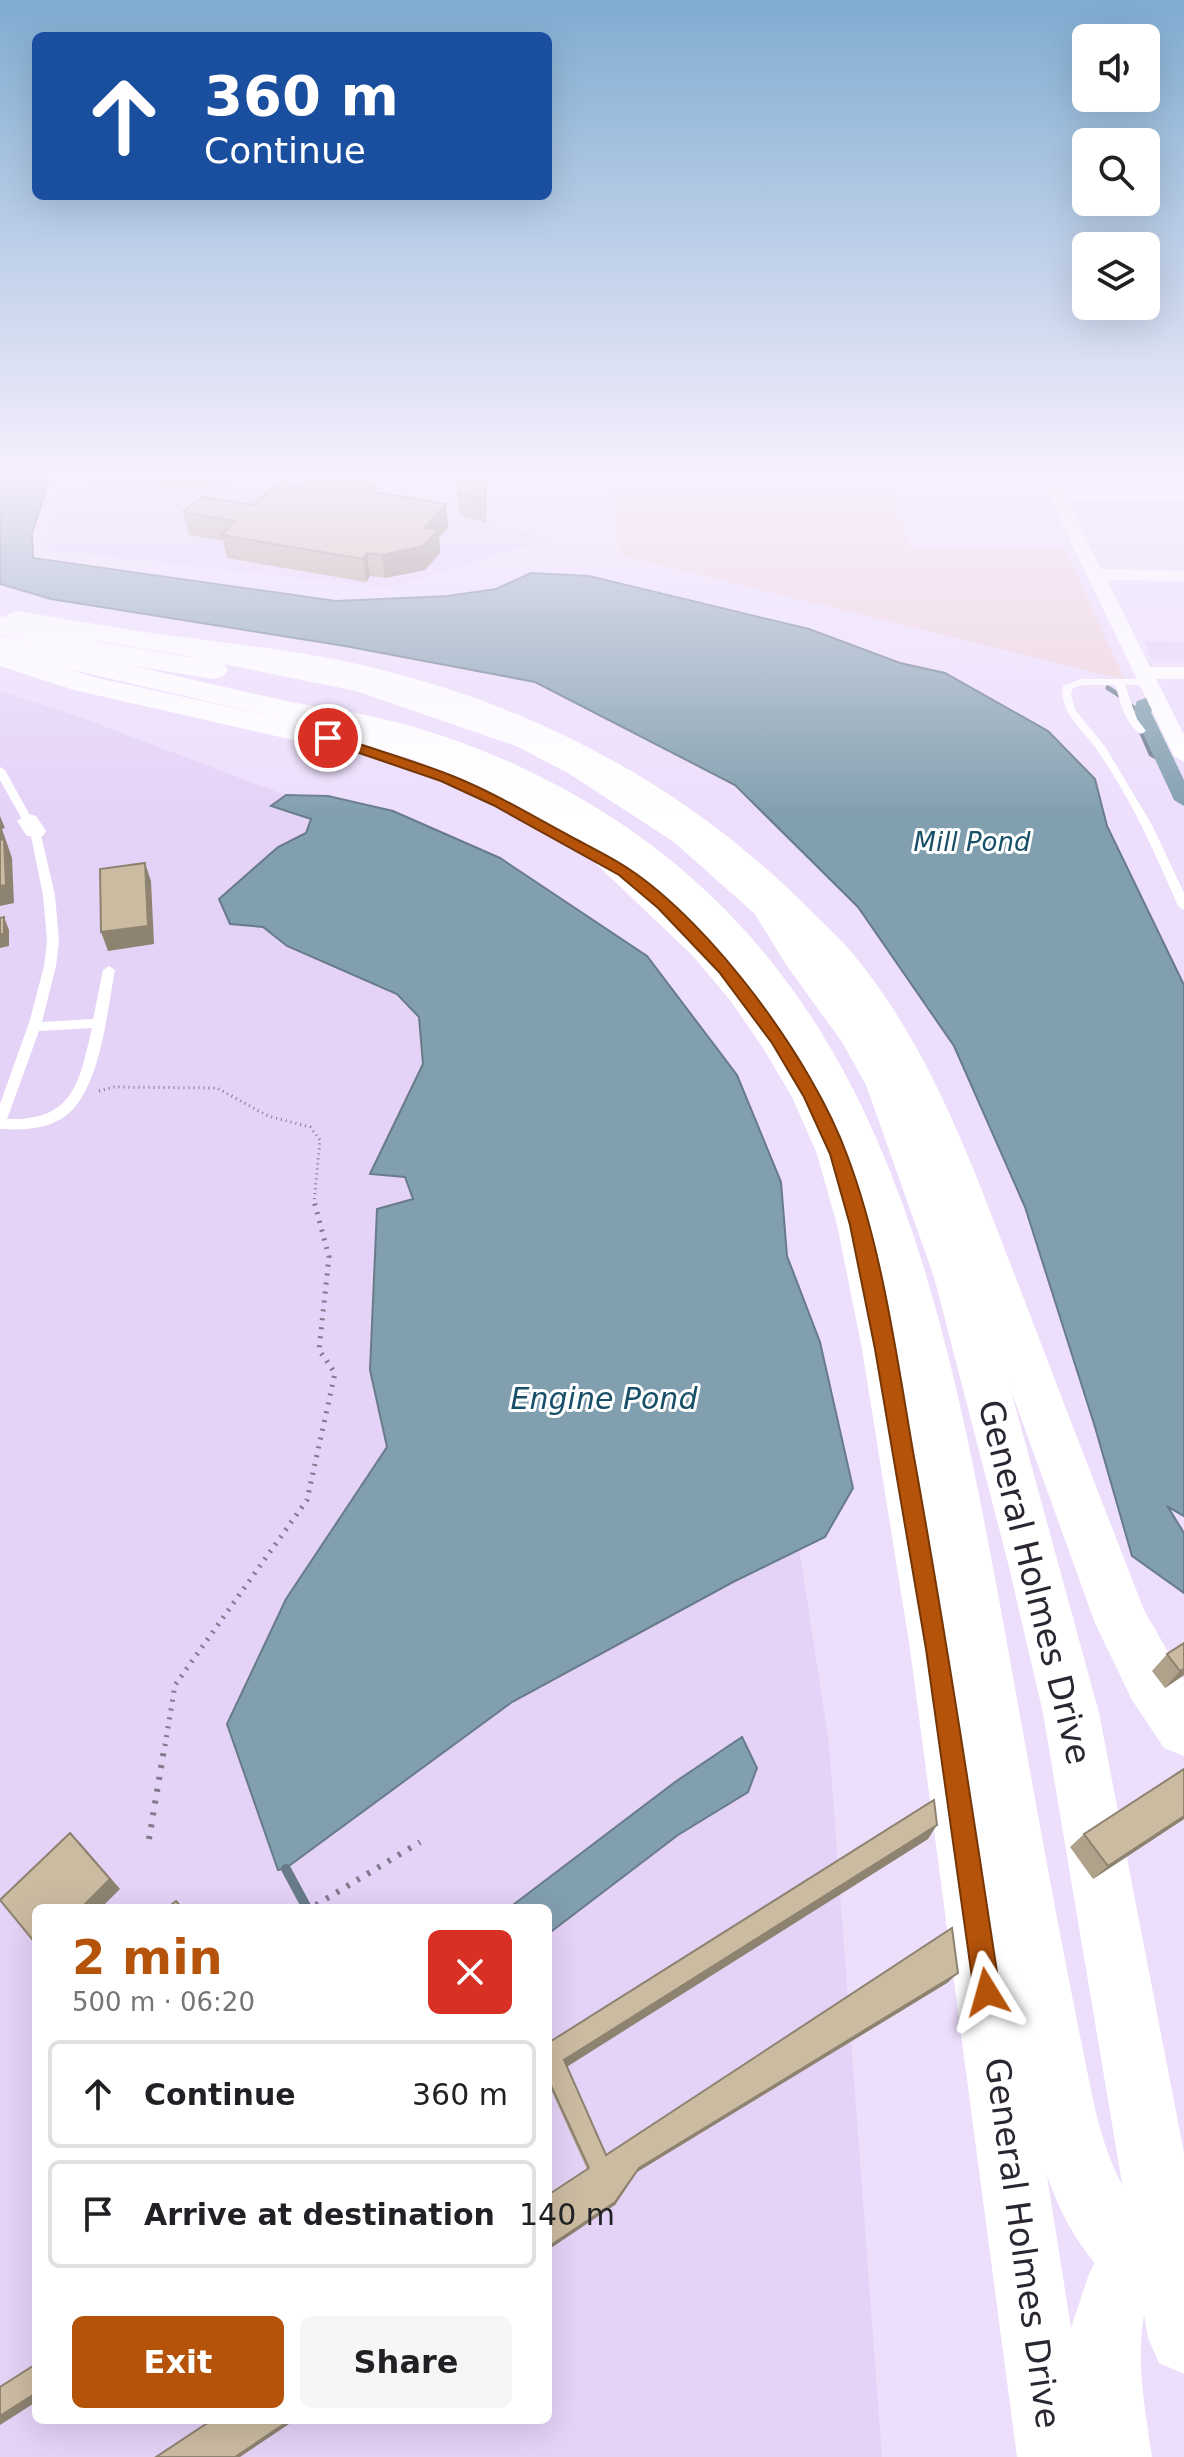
<!DOCTYPE html>
<html lang="en">
<head>
<meta charset="utf-8">
<style>
  :root { --surface:#fff; --page:#f6f6f6; --text:#202124; --muted:#757577; --line:#e0e0e0; --accent:#b45309 }
  body { margin:0; font-family:"DejaVu Sans",sans-serif; background:var(--page); color:var(--text); height:100vh; display:flex; flex-direction:column; font-size:30px; white-space:nowrap }
  * { box-sizing:border-box; margin:0 }
  p { font-size:26px; color:var(--muted) }
  .icon { flex:none; width:44px; height:44px; fill:none; stroke:currentColor; stroke-width:2; stroke-linecap:round; stroke-linejoin:round }
  .map { position:relative; flex:1; overflow:hidden }
  .side { position:absolute; left:32px; top:1904px; width:520px; height:520px; display:flex; flex-direction:column; background:var(--surface); border-radius:12px; box-shadow:0 8px 32px #0002 }
  .side>* { flex:none }
  .top-card { position:absolute; left:32px; top:32px; width:520px; height:168px; border-radius:12px; box-shadow:0 8px 32px #0002; background:#1a4fa0; color:#fff; overflow:hidden }
  .fabs { position:absolute; left:1072px; top:24px; display:grid; gap:16px }
  .fabs a { display:grid; place-items:center; width:88px; height:88px; border-radius:12px; background:var(--surface); box-shadow:0 8px 32px #0002; font-size:40px }
  .pin { position:absolute; display:grid; place-items:center; width:68px; height:68px; color:#fff; margin:-34px; border:4px solid #fff; border-radius:50%; box-shadow:0 2px 8px #0007 }
  .me { position:absolute; width:88px; margin:-44px; rotate:352deg; stroke-linejoin:round; filter:drop-shadow(0 0 6px #0008) }
  .turn { display:flex; align-items:center; gap:28px; height:168px; padding:0 40px; font-size:36px }
  .turn .icon { width:104px; height:104px; stroke-width:2.5 }
  .turn b { display:block; font-size:56px; line-height:68px }
  .round { display:grid; place-items:center; flex:none; width:84px; height:84px; border-radius:12px; background:var(--page) }
  .summary { display:flex; align-items:center; justify-content:space-between; height:136px; padding:0 40px }
  h1 { font-size:48px; font-weight:800; line-height:60px; color:var(--accent) }
  .action { display:flex; gap:16px; margin-top:auto; padding:16px 40px }
  .action a { flex:1; height:92px; border-radius:12px; background:var(--accent); color:#fff; font-size:32px; font-weight:800; line-height:92px; text-align:center }
  .action a+a { background:var(--page); color:var(--text) }
  ul { padding:0; list-style:none }
  li { display:flex; align-items:center; gap:24px; height:108px; margin:0 16px 12px; padding:0 24px; border:4px solid var(--line); border-radius:12px }
  li div { flex:1 }
  li b { display:block; font-size:30px }
  li em { font-style:normal }
  .map>svg:first-child { display:block }
</style>
</head>
<body>
<div class="map">
<svg width="1184" height="2457" viewBox="0 0 1184 2457">
  <rect width="100%" height="100%" fill="#eddefc"/>
  <!-- built -->
  <path fill="#e5d2f7" fill-rule="evenodd" d="M 67,472 L 348,472 L 342,487 L 550,539 L 388,588 L 43,549 Z
    M 1062,472 L 1184,472 L 1184,488 L 1075,486 L 1067,483 Z
    M 1144,641 L 1184,642 L 1184,659 L 1152,659 Z
    M 0,691 L 77,716 L 469,865 L 730,1095 L 829,1744 L 882,2457 L 0,2457 ZM 36,1908 L 548,1908 L 548,2420 L 36,2420 Z"/>
  <!-- education -->
  <path fill="#edd3da" d="M 887,472 L 910,549 L 1065,549 L 1125,680 L 619,555 L 611,477 L 731,481 Z"/>
  <!-- water -->
  <path fill="#829faf" stroke="#687b8a" stroke-width="2" d="M 0,472 L 52,472 L 32,533 L 33,558 L 336,601 L 448,596 L 496,589 L 531,573 L 589,576 L 809,629 L 900,663 L 945,673 L 1048,731 L 1095,779 L 1107,826 L 1184,985 L 1184,1516 L 1168,1507 L 1184,1533 L 1184,1593 L 1132,1556 L 1095,1427 L 1025,1207 L 954,1046 L 858,907 L 735,785 L 535,682 L 345,646 L 51,599 L 0,584 Z
    M 286,795 L 328,796 L 393,811 L 500,858 L 647,956 L 737,1075 L 781,1182 L 787,1256 L 820,1342 L 853,1488 L 825,1537 L 733,1582 L 512,1702 L 286,1868 L 278,1870 L 227,1724 L 286,1599 L 387,1447 L 370,1370 L 377,1209 L 413,1199 L 405,1177 L 370,1174 L 423,1064 L 419,1017 L 397,994 L 287,946 L 263,927 L 230,924 L 219,899 L 278,847 L 306,833 L 311,819 L 271,806 Z
    M 742,1737 L 757,1768 L 748,1792 L 678,1835 L 548,1934 L 548,1908 L 509,1908 L 675,1782 Z"/>
  <g fill="none" stroke-linecap="round" stroke-linejoin="round">
    <!-- stream-far1 -->
    <path stroke="#687b8a" stroke-width="5" d="M 1108,688 L 1119,695
      M 1131,706 L 1147,721 L 1141,731 L 1151,754 L 1167,763"/>
    <!-- stream -->
    <path stroke="#687b8a" stroke-width="10" d="M 286,1869 L 307,1908"/>
    <!-- canal -->
    <path fill="#829faf" fill-rule="evenodd" d="M 1149,697 L 1158,702 L 1151,712 L 1184,780 L 1184,806 L 1174,800 L 1133,712 L 1137,701 Z"/>
    <!-- path-far2 -->
    <path stroke="#83798d" stroke-width="3" stroke-dasharray="1 4" stroke-linecap="butt" d="M 99,1091 L 114,1087 L 217,1088 L 268,1116 L 310,1127 L 320,1140 L 314,1203"/>
    <!-- path-far1 -->
    <path stroke="#83798d" stroke-width="5" stroke-dasharray="2 7" stroke-linecap="butt" d="M 165,1746 L 175,1685 L 307,1500 L 335,1373 L 319,1350 L 329,1257 L 314,1201"/>
    <!-- path -->
    <path stroke="#83798d" stroke-width="6" stroke-dasharray="3 9" stroke-linecap="butt" d="M 149,1839 L 165,1744
      M 316,1905 L 420,1842"/>
    <!-- service -->
    <path fill="#fff" fill-rule="evenodd" d="M 1081,679 L 1149,679 L 1154,682 L 1149,685 L 1125,685 L 1137,719 L 1146,731 L 1141,734 C 1125,724 1121,703 1115,685 L 1082,685 L 1073,688 L 1071,695 L 1076,711 L 1106,748 L 1152,825 L 1184,893 L 1184,910 L 1178,906 C 1155,853 1131,798 1097,750 C 1083,729 1059,714 1063,686 Z
      M 0,767 L 5,770 L 33,821 L 32,823 L 24,823 L 23,821 L 0,780 Z
      M 35,828 L 40,831 L 55,895 L 59,941 L 56,966 L 42,1022 L 93,1019 L 103,970 L 109,966 L 115,970 C 107,1011 100,1097 61,1119 C 43,1130 20,1130 0,1129 L 0,1104 L 30,1020 L 44,966 L 47,941 L 43,895 L 30,831 ZM 92,1028 C 79,1083 74,1121 7,1119 L 39,1031 Z"/>
    <!-- minor -->
    <path fill="#fff" fill-rule="evenodd" d="M 1037,472 L 1053,472 L 1062,489 L 1184,491 L 1184,501 L 1067,499 L 1101,569 L 1184,571 L 1184,581 L 1107,580 L 1150,667 L 1184,667 L 1184,679 L 1156,679 L 1184,735 L 1184,762 L 1174,756 Z
      M 28,814 L 36,816 L 46,831 L 43,836 L 27,836 L 17,821 Z"/>
    <!-- primary -->
    <path fill="#fff" fill-rule="evenodd" d="M 18,611 C 72,620 127,630 182,637 C 250,646 318,653 386,671 C 548,712 695,793 812,912 C 826,926 841,939 853,954 C 933,1050 974,1171 1019,1286 C 1060,1394 1102,1502 1144,1610 L 1184,1680 L 1184,1756 L 1164,1748 L 1132,1700 L 1095,1623 L 914,1122 L 872,1041 L 827,972 L 744,884 L 639,803 L 570,762 L 514,734 L 437,706 L 373,686 L 262,663 L 181,655 L 8,626 L 4,620 L 8,614 Z
      M 0,635 C 91,655 182,678 273,698 C 306,706 341,709 374,717 C 422,727 468,744 512,763 C 870,926 936,1260 1001,1610 C 1031,1776 1060,1943 1095,2109 C 1111,2172 1128,2212 1184,2249 L 1184,2325 C 1071,2278 1044,2189 1023,2077 L 920,1447 L 896,1327 L 864,1212 L 822,1105 L 771,1013 L 701,924 L 609,846 L 494,780 L 383,738 L 280,718 L 0,653 Z"/>
    <!-- motorway -->
    <path fill="#fff" fill-rule="evenodd" d="M 0,616 L 100,642 L 201,659 L 171,652 L 166,646 L 171,640 L 181,637 L 374,677 L 538,732 L 592,759 L 698,828 L 782,898 L 813,948 L 878,1035 L 906,1085 L 980,1277 L 1099,1713 L 1184,2153 L 1184,2374 L 1159,2363 L 1148,2338 L 1144,2315 C 1136,2363 1145,2409 1152,2457 L 1017,2457 L 910,1649 L 862,1349 L 837,1225 L 817,1154 L 792,1097 L 763,1048 L 730,1000 L 692,955 L 569,838 L 468,782 L 414,760 L 336,736 L 331,743 L 320,746 L 74,690 L 0,666 L 0,647 L 93,677 L 280,718 L 276,712 L 281,705 L 292,703 L 436,746 L 492,768 L 593,824 L 718,937 L 792,1029 L 832,1097 L 859,1154 L 881,1225 L 908,1349 L 964,1649 L 1071,2328 L 1089,2274 L 1110,2232 L 1129,2225 L 1043,1713 L 1008,1563 L 934,1277 L 866,1085 L 842,1042 L 787,966 L 755,914 L 674,842 L 568,773 L 516,746 L 356,691 L 224,664 L 228,670 L 224,676 L 213,679 L 99,660 L 0,634 Z"/>
  </g>
  <!-- wall -->
  <path fill="#afa18a" d="M 90,472 L 232,472 L 232,474 L 227,485 L 210,484 L 207,488 L 93,482 Z
    M 460,472 L 487,472 L 486,523 L 460,516 L 458,493 Z
    M 302,486 L 378,493 L 446,504 L 448,527 L 439,537 L 440,553 L 425,570 L 385,578 L 370,576 L 366,582 L 227,558 L 223,541 L 189,535 L 183,512 L 253,505 Z
    M 1167,1654 L 1184,1675 L 1165,1688 L 1152,1671 Z
    M 1184,1769 L 1184,1819 L 1093,1879 L 1070,1847 L 1084,1834 Z
    M 928,1839 L 567,2066 L 606,2155 L 958,1973 L 947,1983 L 637,2172 L 615,2205 L 587,2169 L 548,2083 L 548,2043 Z"/>
  <!-- shaded-wall -->
  <path fill="#8e8371" d="M 204,472 L 207,472 L 210,484 L 207,488 Z
    M 224,472 L 232,472 L 232,474 L 227,485 Z
    M 486,472 L 487,472 L 486,523 L 485,500 Z
    M 376,483 L 379,506 L 369,491 Z
    M 446,504 L 448,527 L 439,537 L 440,553 L 425,570 L 385,578 L 382,555 L 424,528 Z
    M 367,553 L 370,576 L 366,582 L 363,559 Z
    M 0,816 L 5,828 L 2,829 L 12,858 L 14,903 L 0,906 Z
    M 145,863 L 151,881 L 154,944 L 108,951 L 101,932 Z
    M 4,917 L 9,930 L 9,946 L 0,948 L 0,934 Z
    M 1184,1669 L 1184,1675 L 1165,1688 L 1180,1671 Z
    M 1184,1816 L 1184,1819 L 1093,1879 L 1108,1866 Z
    M 937,1825 L 928,1839 L 565,2068 L 564,2060 Z
    M 70,1833 L 81,1844 L 120,1889 L 101,1908 L 81,1908 Z
    M 958,1973 L 947,1983 L 637,2172 L 615,2205 L 548,2250 L 548,2247 L 639,2168 Z
    M 36,2393 L 36,2402 L 0,2425 L 0,2416 Z
    M 290,2420 L 295,2420 L 240,2457 L 235,2457 Z"/>
  <!-- building -->
  <path fill="#cbbba1" stroke="#8e8371" stroke-width="2" d="M 460,472 L 486,472 L 485,500 L 458,493 Z
    M 314,473 L 376,483 L 369,491 L 446,504 L 424,528 L 438,530 L 423,546 L 382,555 L 367,553 L 363,559 L 222,535 L 235,521 L 183,512 L 202,497 L 253,505 L 279,482 L 302,486 Z
    M 4,839 L 6,885 L 0,886 L 0,840 Z
    M 145,863 L 148,926 L 101,932 L 100,869 Z
    M 4,917 L 4,934 L 0,934 L 0,918 Z
    M 1184,1643 L 1184,1669 L 1180,1671 L 1167,1654 Z
    M 1184,1769 L 1184,1816 L 1108,1866 L 1084,1834 Z
    M 934,1800 L 937,1825 L 564,2060 L 606,2155 L 952,1928 L 958,1973 L 639,2168 L 615,2202 L 548,2247 L 548,2195 L 589,2168 L 548,2079 L 548,2043 Z
    M 70,1833 L 110,1879 L 81,1908 L 36,1908 L 36,1944 L 0,1900 Z
    M 176,1901 L 182,1908 L 169,1908 L 168,1907 Z
    M 36,2364 L 36,2393 L 0,2416 L 0,2387 Z
    M 212,2420 L 290,2420 L 235,2457 L 156,2457 Z"/>
  <!-- sky -->
  <linearGradient id="sky" x2="0" y2="1"><stop stop-color="#7facd1"/><stop offset="0.58" stop-color="#f7f0fe"/><stop offset="1" stop-color="#f7f0fe" stop-opacity="0"/></linearGradient>
  <rect width="1184" height="816" fill="url(#sky)"/>
  <!-- route -->
  <path fill="#b45309" stroke="#753606" stroke-width="2" d="M 324,735 L 333,735 C 372,749 412,760 450,775 C 491,791 529,814 568,835 C 588,846 610,856 629,869 C 712,924 813,1061 847,1155 C 882,1247 897,1359 914,1457 C 946,1635 973,1813 1000,1992 L 996,2001 L 987,2005 L 978,2001 L 974,1992 L 926,1649 L 875,1349 L 850,1225 L 830,1154 L 804,1097 L 772,1043 L 719,972 L 658,908 L 619,875 L 493,805 L 441,781 L 324,741 Z"/>
  <g text-anchor="middle" stroke-width="6" stroke-linejoin="round" paint-order="stroke">
    <!-- far-water labels -->
    <g font-size="26" font-style="italic" fill="#184f68" stroke="#fff">
      <text x="972" y="851">Mill Pond</text>
    </g>
    <!-- water labels -->
    <g font-size="30" font-style="italic" fill="#184f68" stroke="#fff">
      <text x="604" y="1409">Engine Pond</text>
    </g>
    <!-- near-street labels -->
    <g font-size="34" fill="#2c2632" stroke="#fff">
      <text transform="translate(1035 1582) rotate(76)" y="12">General Holmes Drive</text>
      <text transform="translate(1023 2243) rotate(82)" y="12">General Holmes Drive</text>
    </g>
  </g>
</svg>
<div class="fabs">
<a><svg class="icon" aria-label="sound" viewBox="0 0 24 24"><path d="M4 9h4l5-4v14l-5-4H4zM17 9q2 3 0 6"/></svg></a>
<a><svg class="icon" aria-label="search" viewBox="0 0 24 24"><circle cx="10" cy="10" r="6"/><path d="M15 15l6 6"/></svg></a>
<a><svg class="icon" aria-label="layers" viewBox="0 0 24 24"><path d="M12 4l9 5-9 5-9-5zM3 14l9 5 9-5"/></svg></a>
</div>
<div class="pin" style="left:328px;top:738px;background:#d93025"><svg class="icon" aria-label="arrive" viewBox="0 0 24 24"><path d="M6 21V4h12l-3 4 3 4H6"/></svg></div>
<svg class="me" style="left:987px;top:1992px" viewBox="-20 -20 40 40"><path d="M0-17L14 15 0 8-14 15z" fill="#b45309" stroke="#fff" stroke-width="4"/></svg>
<div class="top-card">
<div class="turn"><svg class="icon" aria-label="ahead" viewBox="0 0 24 24"><path d="M12 20V5M6 11l6-6 6 6"/></svg><div><b>360 m</b>Continue</div></div>
</div>
<section class="side">
<div class="summary"><div><h1>2 min</h1><p>500 m · 06:20</p></div><a class="round" style="background:#d93025;color:#fff"><svg class="icon" aria-label="close" viewBox="0 0 24 24"><path d="M6 6l12 12M18 6L6 18"/></svg></a></div>
<ul>
<li><svg class="icon" aria-label="ahead" viewBox="0 0 24 24"><path d="M12 20V5M6 11l6-6 6 6"/></svg><div><b>Continue</b></div><em>360 m</em></li>
<li><svg class="icon" aria-label="arrive" viewBox="0 0 24 24"><path d="M6 21V4h12l-3 4 3 4H6"/></svg><div><b>Arrive at destination</b></div><em>140 m</em></li>
</ul>
<div class="action"><a>Exit</a><a>Share</a></div>
</section>
</div>
</body>
</html>
